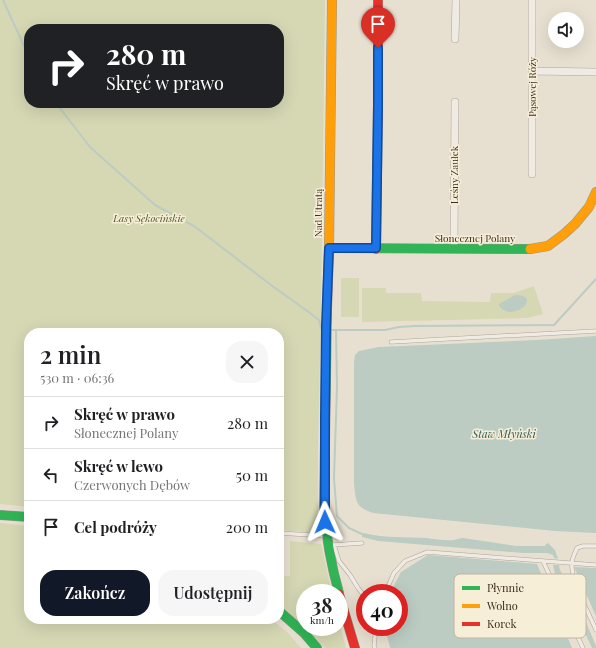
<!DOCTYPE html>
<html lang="pl">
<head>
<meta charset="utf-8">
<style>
  :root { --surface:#fff; --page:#f6f6f6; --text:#202124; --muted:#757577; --line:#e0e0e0; --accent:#111827 }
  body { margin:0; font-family:"Playfair Display",serif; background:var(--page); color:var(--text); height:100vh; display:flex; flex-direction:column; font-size:15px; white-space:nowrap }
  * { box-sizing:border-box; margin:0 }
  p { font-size:13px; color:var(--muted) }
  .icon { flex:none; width:22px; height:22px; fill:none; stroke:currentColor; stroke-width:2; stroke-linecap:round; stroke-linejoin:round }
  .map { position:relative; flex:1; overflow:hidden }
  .panel { position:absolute; left:24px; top:328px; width:260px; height:296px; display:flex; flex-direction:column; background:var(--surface); border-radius:16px; box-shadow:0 4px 16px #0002 }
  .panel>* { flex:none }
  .banner { position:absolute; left:24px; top:24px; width:260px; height:84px; border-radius:16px; box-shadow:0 4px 16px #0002; background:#202124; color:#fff; overflow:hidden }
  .buttons { position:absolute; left:548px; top:12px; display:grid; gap:8px }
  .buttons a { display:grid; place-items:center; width:36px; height:36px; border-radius:50%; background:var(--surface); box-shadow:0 4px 16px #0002; font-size:20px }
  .speed { position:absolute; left:296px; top:584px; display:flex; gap:8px; font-size:20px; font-weight:700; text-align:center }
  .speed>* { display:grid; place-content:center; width:52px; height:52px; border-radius:50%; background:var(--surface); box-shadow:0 4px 16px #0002; line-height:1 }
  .speed small { font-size:10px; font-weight:400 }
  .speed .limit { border:6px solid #d22; background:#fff; color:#111 }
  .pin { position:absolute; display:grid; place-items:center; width:34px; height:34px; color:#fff; margin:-41px -17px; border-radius:50% 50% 50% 0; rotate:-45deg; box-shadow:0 0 4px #0007 }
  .pin .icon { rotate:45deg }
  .me { position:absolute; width:44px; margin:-22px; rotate:359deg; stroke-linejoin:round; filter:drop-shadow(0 0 3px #0008) }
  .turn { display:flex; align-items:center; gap:14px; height:84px; padding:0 16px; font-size:18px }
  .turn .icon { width:52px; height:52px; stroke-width:2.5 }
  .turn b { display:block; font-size:28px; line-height:34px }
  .round { display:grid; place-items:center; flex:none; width:42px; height:42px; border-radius:16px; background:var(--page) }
  .head { display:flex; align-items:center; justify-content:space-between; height:68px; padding:0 16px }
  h1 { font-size:24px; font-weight:600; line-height:30px }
  .cta { display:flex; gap:8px; margin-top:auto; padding:8px 16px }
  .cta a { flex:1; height:46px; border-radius:16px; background:var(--accent); color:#fff; font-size:16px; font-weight:600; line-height:46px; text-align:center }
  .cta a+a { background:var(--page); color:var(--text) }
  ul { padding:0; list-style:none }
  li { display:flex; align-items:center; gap:12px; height:52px; padding:0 16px; border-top:1px solid var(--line) }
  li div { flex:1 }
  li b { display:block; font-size:15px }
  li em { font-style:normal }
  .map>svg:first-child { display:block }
</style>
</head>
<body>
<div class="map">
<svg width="596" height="648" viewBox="0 0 596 648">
  <rect width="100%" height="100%" fill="#e7e0d1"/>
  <!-- green -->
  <path fill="#d6d7b3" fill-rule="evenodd" d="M 0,0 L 325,0 L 321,310 L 318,447 L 318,521 L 319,533 L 279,530 L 279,333 L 29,333 L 29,507 L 0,504 ZM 29,29 L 279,29 L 279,103 L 29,103 Z
    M 341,278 L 359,278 L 359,317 L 341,317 Z
    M 534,286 L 543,314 L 527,318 L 362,322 L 362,288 L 386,288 L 386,293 L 421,293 L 422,301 L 490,302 L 491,293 L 514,293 Z
    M 0,523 L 29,526 L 29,619 L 271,619 L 287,632 L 301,648 L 0,648 Z
    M 290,541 L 321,544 L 332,593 L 305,593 L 305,627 L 339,627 L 339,621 L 346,648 L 325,648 L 288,612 L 279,604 L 279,576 L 290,576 Z"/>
  <!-- water -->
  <path fill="#bcccc2" d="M 515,295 C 544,295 513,324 499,306 L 499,304 Z
    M 596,336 L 596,533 L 555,531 L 373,513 C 355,507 356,501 354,484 L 354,362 L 355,355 L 359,351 L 379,347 L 537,340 Z
    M 363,533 C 383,538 405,537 426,538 C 432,539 449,541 454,540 C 458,539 459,538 463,538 L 516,546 L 545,546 L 546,544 L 548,543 L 555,550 L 558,559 L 554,558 L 553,555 L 547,553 L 523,553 L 378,541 L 362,537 Z
    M 428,555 L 537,564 L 572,648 L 390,648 L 385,627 L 399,627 L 399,593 L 390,593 L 401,572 Z
    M 553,565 L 559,565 L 560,570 L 568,583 L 578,603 L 596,646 L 596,648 L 592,648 L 569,598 L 555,574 Z
    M 574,567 L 596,568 L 596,616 Z"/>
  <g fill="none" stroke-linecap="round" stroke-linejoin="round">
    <!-- stream -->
    <path stroke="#bcccc2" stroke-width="2" d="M 3,0 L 29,57
      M 56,103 L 90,147 L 155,205 L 194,226 L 271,285 L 310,313 L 319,320 L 321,328
      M 332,330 L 385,330 L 399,327 L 415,326 L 554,325 L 596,279
      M 336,331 L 337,387 L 334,478 L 337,516 L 349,528 L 364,535"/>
    <!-- lane casing -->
    <g stroke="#ada599" stroke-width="4.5">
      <path id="lane" d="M 391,342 L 596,331
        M 279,533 L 326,536
        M 333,545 L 362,543
        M 334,545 L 339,561 L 350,575 L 358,588 L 365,597
        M 596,546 L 583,546 L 577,548 C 575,553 572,558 572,563 C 570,580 589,613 596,630
        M 543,561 L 583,648
        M 385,593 L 394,573 L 405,561 L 427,552 L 596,565
        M 375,648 L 374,646 L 376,627"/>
    </g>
    <!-- street casing -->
    <g stroke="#ada599" stroke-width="8">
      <path id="street" d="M 532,0 L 532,174
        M 455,39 L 456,0
        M 532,71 L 596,72
        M 454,249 L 455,102"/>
    </g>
    <!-- fast casing -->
    <g stroke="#9c958a" stroke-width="10">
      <path id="fast" d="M 329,248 L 530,249
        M 327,310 L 324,507 C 326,536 331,565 339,593
        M 0,515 L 29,517
        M 279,611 L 304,633 L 317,648"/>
    </g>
    <!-- slow casing -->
    <g stroke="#9c958a" stroke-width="10">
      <path id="slow" d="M 530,249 L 548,246 L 564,234 L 575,224 L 589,207 L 596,192
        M 327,310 L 329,248 L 332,0"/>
    </g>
    <!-- jam casing -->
    <g stroke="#9c958a" stroke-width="10">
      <path id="jam" d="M 376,249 L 378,105 L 378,0
        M 339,594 L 355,648"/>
    </g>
    <!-- lane -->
    <use href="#lane" stroke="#efebe3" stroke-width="3.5"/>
    <!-- street -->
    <use href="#street" stroke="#efebe3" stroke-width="7"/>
    <!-- fast -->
    <use href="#fast" stroke="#30b455" stroke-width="9"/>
    <!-- slow -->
    <use href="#slow" stroke="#ff9f0a" stroke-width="9"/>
    <!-- jam -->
    <use href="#jam" stroke="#e5322d" stroke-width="9"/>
  </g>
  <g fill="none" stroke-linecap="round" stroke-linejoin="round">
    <!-- route casing -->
    <g stroke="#114b97" stroke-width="10">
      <path id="route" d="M 325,522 L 325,419 L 326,326 L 329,248 L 376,248 L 378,105 L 378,48"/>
    </g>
    <!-- route -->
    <use href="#route" stroke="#1a73e8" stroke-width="7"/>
  </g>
  <g text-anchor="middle" stroke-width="3" stroke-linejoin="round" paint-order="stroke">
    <!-- street labels -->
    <g font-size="10" fill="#3d2e20" stroke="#f7eed8">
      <text transform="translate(532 87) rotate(-90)" y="4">Pąsowej Róży</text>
      <text transform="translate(454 175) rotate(-90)" y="4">Leśny Zaułek</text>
      <text transform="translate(318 213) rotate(-90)" y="4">Nad Utratą</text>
      <text x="475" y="242">Słonecznej Polany</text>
    </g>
    <!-- park labels -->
    <g font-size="10" font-style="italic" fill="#4d5a26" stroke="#f7eed8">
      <text x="149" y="222">Lasy Sękocińskie</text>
    </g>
    <!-- water labels -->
    <g font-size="11" font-style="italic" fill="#2f5d5a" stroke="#f7eed8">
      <text x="504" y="438">Staw Młyński</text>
    </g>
  </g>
  <!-- legend -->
  <rect x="454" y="574" width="132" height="64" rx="6" fill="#f7eed8" stroke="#bfb4a1" stroke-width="1"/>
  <rect x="462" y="586" width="18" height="4" fill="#30b455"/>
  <rect x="462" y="604" width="18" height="4" fill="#ff9f0a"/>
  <rect x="462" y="622" width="18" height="4" fill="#e5322d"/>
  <g font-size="11" fill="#3d2e20">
    <text x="487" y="592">Płynnie</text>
    <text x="487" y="610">Wolno</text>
    <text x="487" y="628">Korek</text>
  </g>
</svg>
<div class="buttons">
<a><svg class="icon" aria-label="sound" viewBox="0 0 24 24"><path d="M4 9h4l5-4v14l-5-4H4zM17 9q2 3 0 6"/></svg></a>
</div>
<div class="speed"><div>38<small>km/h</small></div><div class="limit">40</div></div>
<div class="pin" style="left:378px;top:48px;background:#d93025"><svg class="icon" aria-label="arrive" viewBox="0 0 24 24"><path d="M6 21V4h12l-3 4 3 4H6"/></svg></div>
<svg class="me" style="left:325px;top:522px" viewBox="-20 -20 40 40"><path d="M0-17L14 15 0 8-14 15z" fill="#1a73e8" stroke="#fff" stroke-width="4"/></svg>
<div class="banner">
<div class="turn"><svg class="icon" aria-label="right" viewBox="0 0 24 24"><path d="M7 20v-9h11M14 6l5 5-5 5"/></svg><div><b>280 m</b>Skręć w prawo</div></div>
</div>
<section class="panel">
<div class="head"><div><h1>2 min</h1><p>530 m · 06:36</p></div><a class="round"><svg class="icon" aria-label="close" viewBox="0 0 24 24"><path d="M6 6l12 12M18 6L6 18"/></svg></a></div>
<ul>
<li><svg class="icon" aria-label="right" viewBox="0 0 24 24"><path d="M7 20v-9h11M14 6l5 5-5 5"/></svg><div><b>Skręć w prawo</b><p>Słonecznej Polany</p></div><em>280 m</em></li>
<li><svg class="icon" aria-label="left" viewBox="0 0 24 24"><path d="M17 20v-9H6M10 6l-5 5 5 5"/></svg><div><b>Skręć w lewo</b><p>Czerwonych Dębów</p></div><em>50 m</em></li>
<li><svg class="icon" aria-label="arrive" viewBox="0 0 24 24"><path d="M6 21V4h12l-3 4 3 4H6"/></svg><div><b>Cel podróży</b></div><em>200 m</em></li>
</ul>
<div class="cta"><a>Zakończ</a><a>Udostępnij</a></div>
</section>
</div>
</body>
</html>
